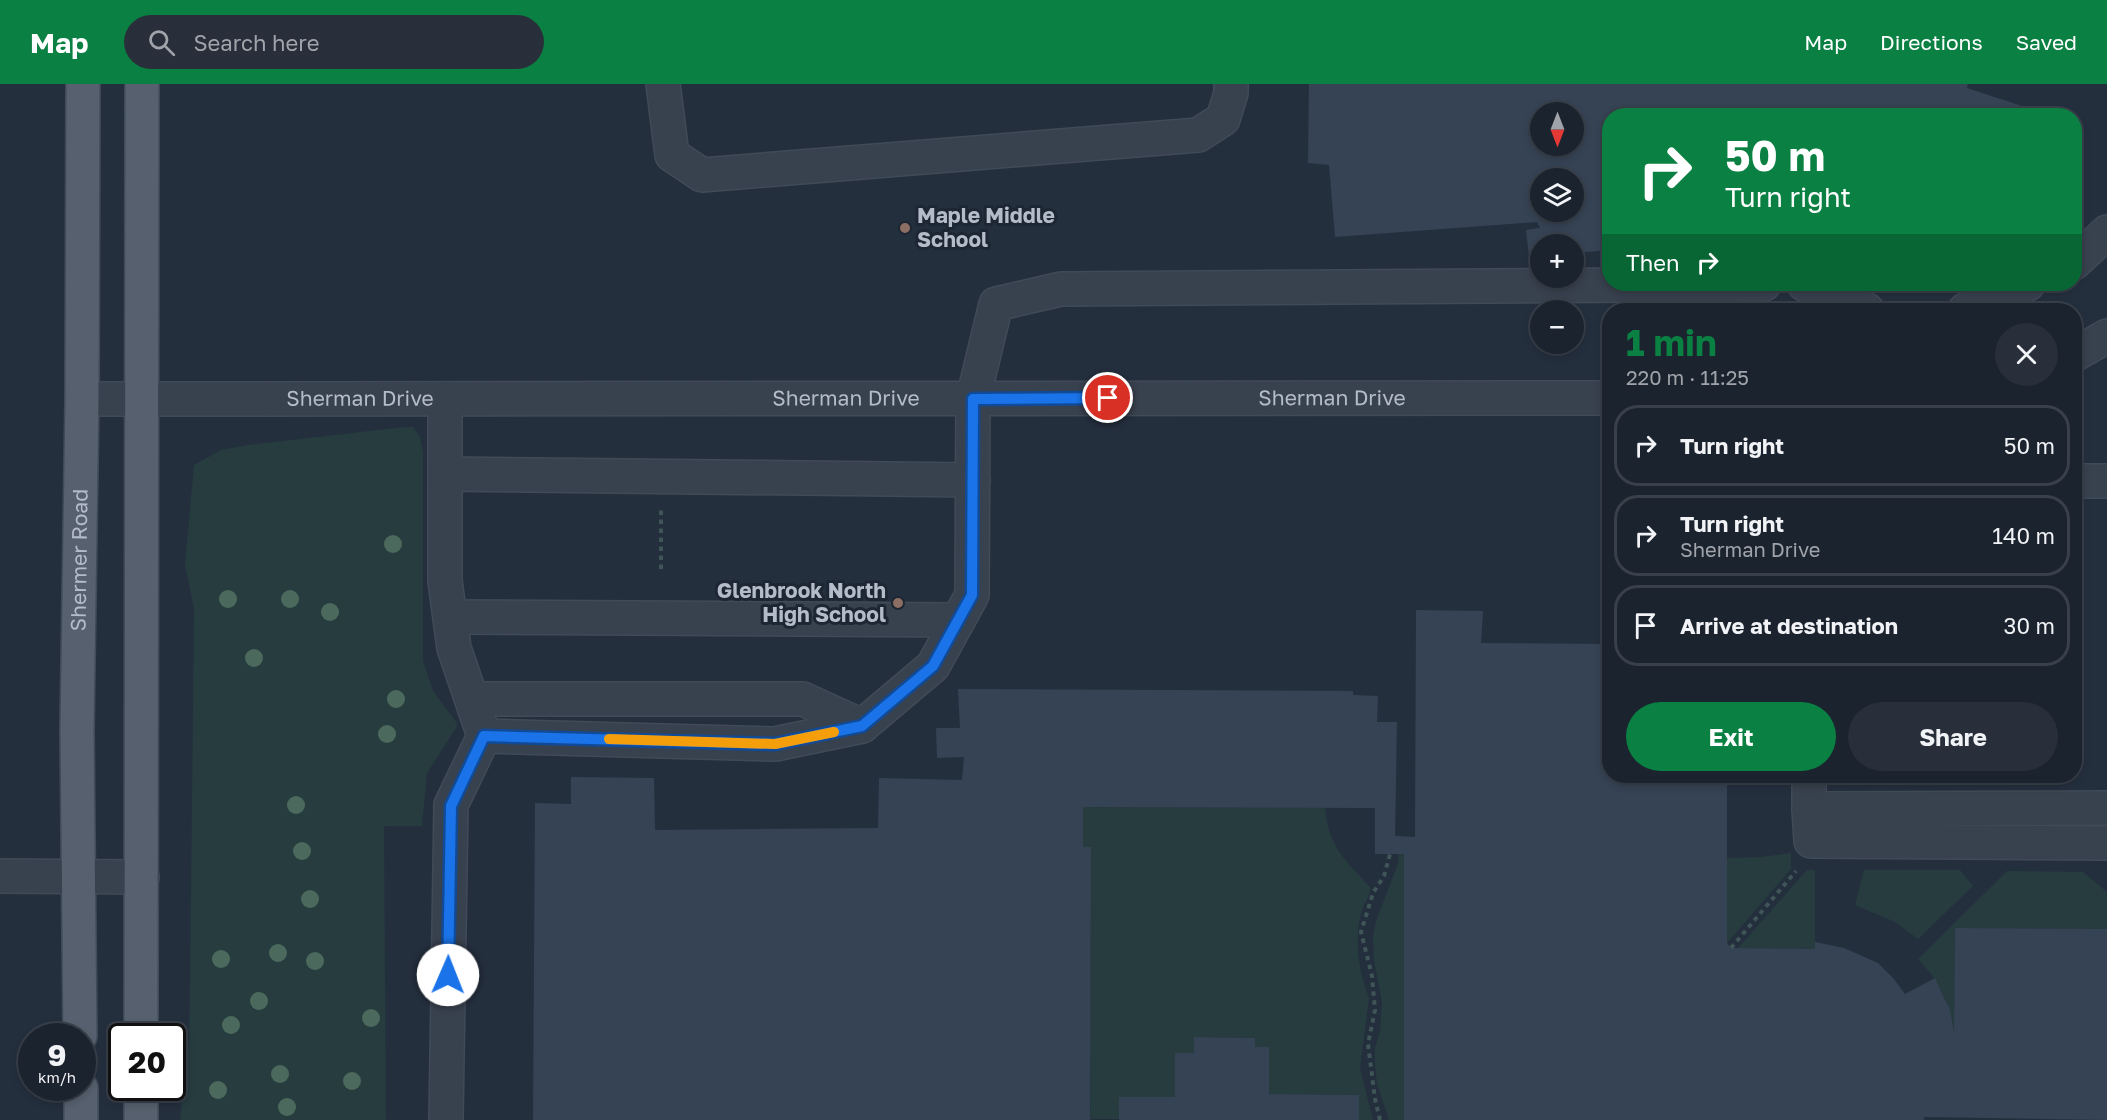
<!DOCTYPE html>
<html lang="en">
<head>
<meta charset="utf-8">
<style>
  :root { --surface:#1b232e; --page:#282f3a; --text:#f1f3f6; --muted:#a0a4aa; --line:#39404a; --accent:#0b8043 }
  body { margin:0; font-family:"Golos Text",sans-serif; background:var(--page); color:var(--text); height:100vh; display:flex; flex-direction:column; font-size:22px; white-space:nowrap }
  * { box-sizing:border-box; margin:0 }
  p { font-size:20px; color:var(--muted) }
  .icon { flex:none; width:33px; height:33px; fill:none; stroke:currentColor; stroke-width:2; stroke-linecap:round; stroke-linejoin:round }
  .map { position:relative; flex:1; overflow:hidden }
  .side { position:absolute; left:1602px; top:219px; width:480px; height:480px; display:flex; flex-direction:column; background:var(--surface); border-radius:24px; box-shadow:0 3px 9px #0003,0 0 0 2px var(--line) }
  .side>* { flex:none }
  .hud { position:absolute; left:1602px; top:24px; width:480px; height:183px; border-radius:24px; box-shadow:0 3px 9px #0003,0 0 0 2px var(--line); background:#0b8043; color:#fff; overflow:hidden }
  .needle { width:39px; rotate:180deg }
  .buttons { position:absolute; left:1530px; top:18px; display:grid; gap:12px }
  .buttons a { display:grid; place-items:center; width:54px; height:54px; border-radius:50%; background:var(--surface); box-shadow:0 3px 9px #0003,0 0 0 2px var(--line); font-size:30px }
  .speed { position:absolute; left:18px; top:939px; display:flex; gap:12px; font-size:30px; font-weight:700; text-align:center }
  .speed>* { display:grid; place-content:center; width:78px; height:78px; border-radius:50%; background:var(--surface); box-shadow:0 3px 9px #0003,0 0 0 2px var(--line); line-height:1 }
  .speed small { font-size:15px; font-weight:400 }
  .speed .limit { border:3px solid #111; border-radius:9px; background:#fff; color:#111 }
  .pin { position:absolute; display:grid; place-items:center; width:51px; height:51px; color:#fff; margin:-26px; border:3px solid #fff; border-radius:50%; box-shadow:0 2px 6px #0007 }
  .me { position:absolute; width:66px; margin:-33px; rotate:1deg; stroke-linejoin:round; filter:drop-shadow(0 0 4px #0008) }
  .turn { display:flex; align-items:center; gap:21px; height:126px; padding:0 24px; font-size:27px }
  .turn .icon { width:78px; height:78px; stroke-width:2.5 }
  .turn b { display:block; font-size:42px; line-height:51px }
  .then { display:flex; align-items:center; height:57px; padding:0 24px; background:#0003; gap:12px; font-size:22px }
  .round { display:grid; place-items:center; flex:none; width:63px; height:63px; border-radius:32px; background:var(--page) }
  .overview { display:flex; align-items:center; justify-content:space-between; height:102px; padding:0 24px }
  h1 { font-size:36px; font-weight:700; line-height:45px; color:var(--accent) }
  .primary-button { display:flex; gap:12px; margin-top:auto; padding:12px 24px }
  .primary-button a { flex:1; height:69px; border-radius:36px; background:var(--accent); color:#fff; font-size:24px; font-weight:700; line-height:69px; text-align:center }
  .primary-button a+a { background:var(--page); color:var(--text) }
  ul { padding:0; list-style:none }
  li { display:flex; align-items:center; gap:18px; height:81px; margin:0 12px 9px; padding:0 12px; border:3px solid var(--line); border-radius:24px }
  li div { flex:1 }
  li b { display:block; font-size:22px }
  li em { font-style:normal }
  header { display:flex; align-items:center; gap:36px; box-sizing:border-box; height:84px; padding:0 30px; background:var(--accent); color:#fff }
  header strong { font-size:28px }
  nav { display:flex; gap:33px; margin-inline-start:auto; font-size:21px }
  .search { width:420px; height:54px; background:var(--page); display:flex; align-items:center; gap:15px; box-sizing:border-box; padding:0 21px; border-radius:33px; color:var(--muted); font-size:22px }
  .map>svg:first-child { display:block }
</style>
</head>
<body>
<header>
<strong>Map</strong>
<div class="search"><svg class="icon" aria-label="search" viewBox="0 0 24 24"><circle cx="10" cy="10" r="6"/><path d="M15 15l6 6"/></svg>Search here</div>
<nav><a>Map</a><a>Directions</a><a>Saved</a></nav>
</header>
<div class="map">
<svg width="2107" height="1036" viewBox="0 0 2107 1036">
  <rect width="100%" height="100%" fill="#242f3e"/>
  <!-- green -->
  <path fill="#263c3f" d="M 405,343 L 413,343 L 420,353 L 423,368 L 423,577 L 433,607 L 457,639 L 456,644 L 427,689 L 422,742 L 384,742 L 386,1036 L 180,1036 L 189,955 L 190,904 L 194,525 L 185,480 L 194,381 L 221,366 L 247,361 Z
    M 1083,723 L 1325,724 C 1329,764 1346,777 1371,804 C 1369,814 1363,821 1361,830 C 1354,857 1359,889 1369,914 L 1360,984 L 1373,1036 L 1359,1036 L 1358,1011 L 1269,1010 L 1269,963 L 1255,963 L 1255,954 L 1194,953 L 1194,969 L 1175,969 L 1175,1013 L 1119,1013 L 1119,1035 L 1090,1035 L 1091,763 L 1083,763 Z
    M 1791,769 L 1791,785 L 1727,859 L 1727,774 L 1761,773 Z
    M 1399,770 L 1404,770 L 1404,1036 L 1389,1036 L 1377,1000 L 1375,981 L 1375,964 L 1380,947 L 1382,918 L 1374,876 L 1373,852 L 1376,837 L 1398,780 Z
    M 1807,786 L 1815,786 L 1815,865 L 1738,864 Z
    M 1864,786 L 1960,786 L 1973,802 L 1918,855 L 1895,838 L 1855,821 Z
    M 2007,787 L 2083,788 L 2107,808 L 2107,845 L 1955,844 L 1954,948 C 1948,915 1941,900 1918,875 Z"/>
  <!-- building -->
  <path fill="#364354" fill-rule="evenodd" d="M 1309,0 L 1968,0 L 1967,4 L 2049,31 L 1610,32 L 1610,166 L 1574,169 L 1574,160 L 1540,160 L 1540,172 L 1529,173 L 1526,146 L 1540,144 L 1537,138 L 1335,153 L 1329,81 L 1308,79 ZM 1540,28 L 1574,28 L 1574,62 L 1540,62 ZM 1540,94 L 1574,94 L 1574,128 L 1540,128 Z
    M 1416,526 L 1483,527 L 1481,559 L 1610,560 L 1610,692 L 1727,692 L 1727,859 L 1731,864 L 1815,865 L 1815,858 L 1844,864 L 1878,879 L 1893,894 L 1905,910 L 1935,894 L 1950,926 L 1954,948 L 1955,844 L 2107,845 L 2107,1036 L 1924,1033 L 1924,1036 L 1404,1036 L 1404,770 L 1375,770 L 1375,724 L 1083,723 L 1083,763 L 1091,763 L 1090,1036 L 533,1036 L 535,719 L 571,720 L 571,693 L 654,694 L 655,746 L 878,744 L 879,694 L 962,696 L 964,673 L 937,674 L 936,644 L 960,644 L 958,605 L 1353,607 L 1353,611 L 1378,612 L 1377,638 L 1397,638 L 1395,752 L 1415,753 Z
    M 1194,953 L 1255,954 L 1255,963 L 1269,963 L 1269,1010 L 1359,1011 L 1359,1036 L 1119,1036 L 1119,1013 L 1175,1013 L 1175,969 L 1194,969 Z"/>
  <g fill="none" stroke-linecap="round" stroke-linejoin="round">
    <!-- minor casing -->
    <g stroke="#414a57" stroke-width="36">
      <g id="minor">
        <path d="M 663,0 L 672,71 L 702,91 L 1198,51 L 1223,35 L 1231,9 L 1231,0"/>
        <path d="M 2074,179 L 2107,148"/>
        <path d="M 1804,200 L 1867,226"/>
        <path d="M 1965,226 L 2028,200"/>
        <path d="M 2074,271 L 2107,252"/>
        <path id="s1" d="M 82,315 L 1610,314"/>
        <path d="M 445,315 L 445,497 L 454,564 L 484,652 L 451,721 L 446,1036"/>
        <path d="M 445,390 L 973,396"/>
        <path d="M 2074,397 L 2107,397"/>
        <path d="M 450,533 L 958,536"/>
        <path d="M 472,615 L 803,615 L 862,642"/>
        <path d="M 484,652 L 775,660 L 862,642 L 933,582 L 972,511 L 973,315 L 996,220 L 1061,205 L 1764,200"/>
        <path d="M 1809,692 L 1809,725 L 2107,724"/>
        <path d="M 1809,725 L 1811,757 L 2107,759"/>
        <path d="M 0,792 L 142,793"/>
      </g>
    </g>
    <!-- major casing -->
    <g stroke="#414a57" stroke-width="36">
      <g id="major">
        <path id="s2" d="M 80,952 L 77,646 L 82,315 L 83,0"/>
        <path d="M 141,952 L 142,0"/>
        <path d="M 81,1004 L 81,1036"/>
        <path d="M 141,1036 L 141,1004"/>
      </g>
    </g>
    <!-- path -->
    <path stroke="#3f5557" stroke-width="4" stroke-dasharray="4.5 4.5" stroke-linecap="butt" d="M 661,485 L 661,426
      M 1731,864 L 1796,787
      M 1380,1036 L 1375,1015 L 1368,960 L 1375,926 L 1372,892 L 1361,848 L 1373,809 L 1384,792 L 1390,770"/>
    <!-- minor -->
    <use href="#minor" stroke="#38414e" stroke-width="33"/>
    <!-- major -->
    <use href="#major" stroke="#56606e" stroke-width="33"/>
  </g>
  <!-- trees -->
  <g fill="#4b6a5d">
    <circle cx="393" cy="460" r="9"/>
    <circle cx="228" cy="515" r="9"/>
    <circle cx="290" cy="515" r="9"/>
    <circle cx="330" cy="528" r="9"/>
    <circle cx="254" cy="574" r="9"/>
    <circle cx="396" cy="615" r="9"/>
    <circle cx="387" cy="650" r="9"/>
    <circle cx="296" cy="721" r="9"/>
    <circle cx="302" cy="767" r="9"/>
    <circle cx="310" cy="815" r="9"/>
    <circle cx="278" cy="869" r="9"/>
    <circle cx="221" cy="875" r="9"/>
    <circle cx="315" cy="877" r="9"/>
    <circle cx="259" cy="917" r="9"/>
    <circle cx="371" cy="934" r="9"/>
    <circle cx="231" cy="941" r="9"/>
    <circle cx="280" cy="990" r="9"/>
    <circle cx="352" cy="997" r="9"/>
    <circle cx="218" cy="1006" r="9"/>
    <circle cx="287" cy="1023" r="9"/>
  </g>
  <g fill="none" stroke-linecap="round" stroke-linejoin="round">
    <!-- route casing -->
    <g stroke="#114b97" stroke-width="15">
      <path id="route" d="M 448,891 L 451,722 L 484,652 L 775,660 L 862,642 L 933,582 L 972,511 L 973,315 L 1108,314"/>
    </g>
    <!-- route -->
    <use href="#route" stroke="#1a73e8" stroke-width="10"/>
    <!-- slow -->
    <path stroke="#f59e0b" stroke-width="10" d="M 609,655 L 775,660 L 834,648"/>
  </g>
  <!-- markers -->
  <g fill="#8d6e63" stroke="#1d2633" stroke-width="2">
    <circle cx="905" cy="144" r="6"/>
    <circle cx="898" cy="519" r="6"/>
  </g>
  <g text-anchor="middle" stroke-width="6" stroke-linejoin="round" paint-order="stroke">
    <!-- poi labels -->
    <g font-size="21" font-weight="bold" fill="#b4bcc9" stroke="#1d2633" text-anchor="start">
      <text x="917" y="139">Maple Middle<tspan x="917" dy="24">School</tspan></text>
      <text x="886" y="514" text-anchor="end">Glenbrook North<tspan x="886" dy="24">High School</tspan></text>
    </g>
    <!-- street labels -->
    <g font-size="21" fill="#b4bcc9" stroke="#1d2633">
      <text dy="7" stroke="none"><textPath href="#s1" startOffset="1250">Sherman Drive</textPath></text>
      <text dy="7" stroke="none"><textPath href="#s1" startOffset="278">Sherman Drive</textPath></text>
      <text dy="7" stroke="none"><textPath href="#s1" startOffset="764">Sherman Drive</textPath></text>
      <text dy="7" stroke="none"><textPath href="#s2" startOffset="476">Shermer Road</textPath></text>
    </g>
  </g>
</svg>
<div class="buttons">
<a><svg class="needle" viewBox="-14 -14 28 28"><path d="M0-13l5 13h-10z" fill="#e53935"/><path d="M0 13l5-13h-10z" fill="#a0a4aa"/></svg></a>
<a><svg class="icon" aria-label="layers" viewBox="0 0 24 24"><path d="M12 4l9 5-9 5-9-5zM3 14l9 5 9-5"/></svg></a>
<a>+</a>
<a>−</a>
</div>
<div class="speed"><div>9<small>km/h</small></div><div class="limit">20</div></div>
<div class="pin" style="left:1108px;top:314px;background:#d93025"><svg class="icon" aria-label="arrive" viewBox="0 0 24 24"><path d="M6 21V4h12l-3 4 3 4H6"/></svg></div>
<svg class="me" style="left:448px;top:891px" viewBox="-20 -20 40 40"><circle r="19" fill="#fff"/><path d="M0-13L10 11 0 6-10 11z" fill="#1a73e8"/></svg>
<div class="hud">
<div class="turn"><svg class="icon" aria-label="right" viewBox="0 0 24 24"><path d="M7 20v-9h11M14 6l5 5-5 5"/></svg><div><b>50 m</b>Turn right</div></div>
<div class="then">Then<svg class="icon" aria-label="right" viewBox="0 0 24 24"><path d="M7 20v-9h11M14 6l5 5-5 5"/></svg></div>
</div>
<section class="side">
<div class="overview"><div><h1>1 min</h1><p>220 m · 11:25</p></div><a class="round"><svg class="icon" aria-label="close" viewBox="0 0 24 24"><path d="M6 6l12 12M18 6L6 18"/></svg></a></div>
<ul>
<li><svg class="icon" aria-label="right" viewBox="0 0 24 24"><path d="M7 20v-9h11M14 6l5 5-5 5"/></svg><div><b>Turn right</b></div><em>50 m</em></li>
<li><svg class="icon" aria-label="right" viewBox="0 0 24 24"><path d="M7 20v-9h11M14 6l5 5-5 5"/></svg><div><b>Turn right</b><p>Sherman Drive</p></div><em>140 m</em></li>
<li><svg class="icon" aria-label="arrive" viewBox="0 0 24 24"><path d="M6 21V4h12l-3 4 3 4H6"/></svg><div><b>Arrive at destination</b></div><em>30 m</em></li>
</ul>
<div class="primary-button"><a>Exit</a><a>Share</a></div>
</section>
</div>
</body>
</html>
